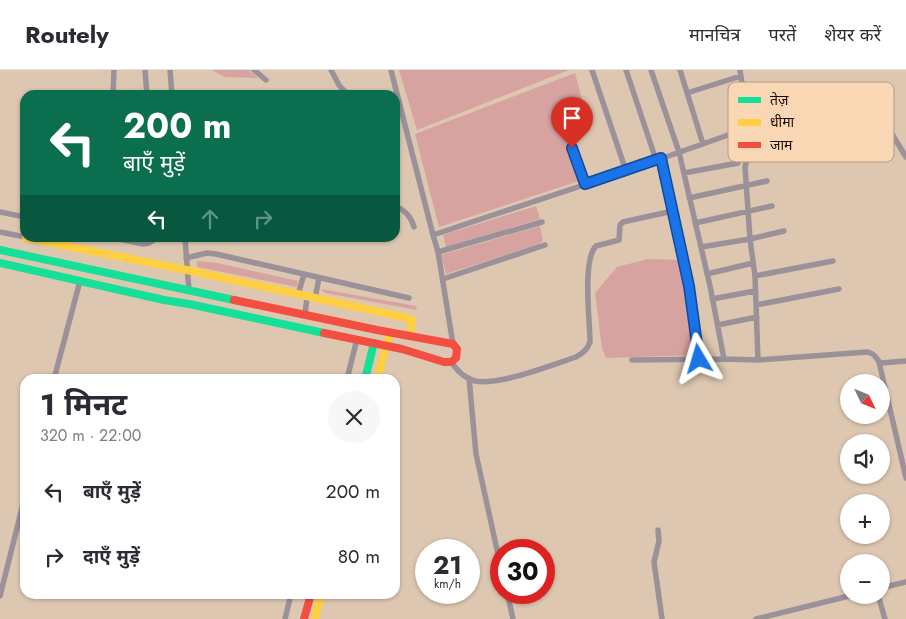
<!DOCTYPE html>
<html lang="hi">
<head>
<meta charset="utf-8">
<style>
  :root { --surface:#fff; --page:#f7f7f7; --text:#2b2b33; --muted:#7c7c81; --line:#e1e1e2 }
  body { margin:0; font-family:Jost,"Noto Sans Devanagari",sans-serif; background:var(--page); color:var(--text); height:100vh; display:flex; flex-direction:column; font-size:19px; white-space:nowrap }
  * { box-sizing:border-box; margin:0 }
  p { font-size:16px; color:var(--muted) }
  .icon { flex:none; width:28px; height:28px; fill:none; stroke:currentColor; stroke-width:2; stroke-linecap:round; stroke-linejoin:round }
  .map { position:relative; flex:1; overflow:hidden }
  .sheet { position:absolute; left:20px; top:304px; width:380px; height:225px; display:flex; flex-direction:column; background:var(--surface); border-radius:15px; box-shadow:0 1px 4px #0004 }
  .sheet>* { flex:none }
  .top-card { position:absolute; left:20px; top:20px; width:380px; height:152px; border-radius:15px; box-shadow:0 1px 4px #0004; background:#0b6e4f; color:#fff; overflow:hidden }
  .needle { width:32px; rotate:133deg }
  .fabs { position:absolute; left:840px; top:304px; display:grid; gap:10px }
  .fabs a { display:grid; place-items:center; width:50px; height:50px; border-radius:50%; background:var(--surface); box-shadow:0 1px 4px #0004; font-size:25px }
  .speed { position:absolute; left:415px; top:469px; display:flex; gap:10px; font-size:25px; font-weight:700; text-align:center }
  .speed>* { display:grid; place-content:center; width:65px; height:65px; border-radius:50%; background:var(--surface); box-shadow:0 1px 4px #0004; line-height:1 }
  .speed small { font-size:12px; font-weight:400 }
  .speed .limit { border:8px solid #d22; background:#fff; color:#111 }
  .pin { position:absolute; display:grid; place-items:center; width:42px; height:42px; color:#fff; margin:-51px -21px; border-radius:50% 50% 50% 0; rotate:-45deg; box-shadow:0 0 5px #0007 }
  .pin .icon { rotate:45deg }
  .me { position:absolute; width:55px; margin:-28px; rotate:353deg; stroke-linejoin:round; filter:drop-shadow(0 0 4px #0008) }
  .turn { display:flex; align-items:center; gap:18px; height:105px; padding:0 20px; font-size:22px }
  .turn .icon { width:65px; height:65px; stroke-width:2.5 }
  .turn b { display:block; font-size:35px; line-height:42px }
  .lanes { display:flex; align-items:center; height:48px; padding:0 20px; background:#0003; justify-content:center; gap:25px; direction:ltr }
  .lanes .off { opacity:.35 }
  .round { display:grid; place-items:center; flex:none; width:52px; height:52px; border-radius:26px; background:var(--page) }
  .head { display:flex; align-items:center; justify-content:space-between; height:85px; padding:0 20px }
  h1 { font-size:30px; font-weight:700; line-height:38px }
  ul { padding:0; list-style:none }
  li { display:flex; align-items:center; gap:15px; height:65px; padding:0 20px }
  li div { flex:1 }
  li b { display:block; font-size:19px }
  li em { font-style:normal }
  header { display:flex; align-items:center; gap:30px; box-sizing:border-box; height:70px; padding:0 25px; background:var(--surface); border-bottom:1px solid var(--line) }
  header strong { font-size:24px }
  nav { display:flex; gap:28px; margin-inline-start:auto; font-size:18px }
  .map>svg:first-child { display:block }
</style>
</head>
<body>
<header>
<strong>Routely</strong>
<nav><a>मानचित्र</a><a>परतें</a><a>शेयर करें</a></nav>
</header>
<div class="map">
<svg width="906" height="549" viewBox="0 0 906 549">
  <rect width="100%" height="100%" fill="#dec7b0"/>
  <!-- green -->
  <path fill="#d7a3a1" d="M 212,0 L 249,0 L 258,8 L 225,7 Z
    M 399,0 L 569,0 L 417,60 Z
    M 575,3 L 583,34 L 558,42 L 579,111 L 439,157 L 415,64 Z
    M 536,136 L 540,149 L 446,177 L 443,165 Z
    M 540,156 L 543,171 L 538,175 L 446,204 L 441,185 Z
    M 648,189 L 680,190 L 696,285 L 606,288 L 602,278 L 595,223 L 617,197 Z
    M 197,191 L 217,193 L 298,211 L 297,217 L 197,197 Z
    M 321,219 L 416,236 L 417,240 L 325,223 Z"/>
  <g fill="none" stroke-linecap="round" stroke-linejoin="round">
    <!-- street -->
    <path stroke="#9a9199" stroke-width="5.5" d="M 145,0 L 147,25
      M 170,0 L 172,25
      M 254,0 L 266,10
      M 331,0 L 339,15 L 348,25
      M 391,0 L 433,165 L 438,182 L 453,274
      M 592,0 L 626,101
      M 626,0 L 656,90
      M 651,0 L 679,82 L 710,216 L 724,289
      M 680,0 L 703,74
      M 740,0 L 751,74 L 745,97 L 750,169 L 755,206 L 758,290
      M 687,23 L 741,6
      M 113,25 L 114,0
      M 884,57 L 892,64 L 906,87
      M 572,78 L 585,114
      M 661,88 L 689,217 L 699,289
      M 684,103 L 738,93
      M 689,128 L 767,111
      M 395,136 C 405,140 411,146 414,157
      M 0,142 L 25,147
      M 695,153 L 772,136
      M 0,162 L 25,167
      M 433,165 L 626,101 L 748,58
      M 115,168 L 143,174 L 149,173 L 157,168
      M 185,168 L 189,221
      M 701,177 L 750,169 L 784,161
      M 438,182 L 542,152
      M 186,188 L 207,183 L 216,184 L 409,228
      M 707,204 L 753,193
      M 755,206 L 833,191
      M 443,209 L 545,175
      M 298,225 L 304,204
      M 315,229 L 319,208
      M 712,229 L 755,221
      M 756,235 L 839,219
      M 305,245 L 307,227
      M 718,255 L 757,247
      M 632,290 L 724,289 L 758,290 L 867,282 C 877,284 875,289 881,293 L 906,291
      M 451,292 C 458,301 464,308 475,311 C 498,316 552,295 576,287 C 583,283 587,280 590,272 C 590,252 582,190 596,176 L 619,170 L 620,155 L 623,152 L 673,141
      M 879,292 L 906,408
      M 469,308 L 476,384 L 501,498
      M 54,309 L 80,211
      M 347,309 L 357,269
      M 658,460 L 659,471 L 654,492 L 662,549
      M 881,518 L 906,512
      M 507,522 L 513,549
      M 878,525 L 885,549
      M 0,526 L 25,426
      M 285,549 L 291,524
      M 756,549 L 853,525"/>
    <!-- fast -->
    <path stroke="#16e098" stroke-width="8" d="M 0,180 L 234,230
      M 0,193 L 164,230 L 189,234 L 324,263
      M 365,309 L 374,273"/>
    <!-- slow -->
    <path stroke="#ffcf43" stroke-width="8" d="M 26,168 L 187,200 L 403,247 L 412,250 L 410,266
      M 377,309 L 390,262
      M 315,549 L 321,524"/>
    <!-- jam -->
    <path stroke="#f24e42" stroke-width="8" d="M 234,230 L 377,260 L 453,274 L 457,279 L 456,288 L 451,292 L 444,292 L 402,279 L 324,263
      M 304,549 L 311,524"/>
  </g>
  <g fill="none" stroke-linecap="round" stroke-linejoin="round">
    <!-- route casing -->
    <g stroke="#114b97" stroke-width="12">
      <path id="route" d="M 572,78 L 585,114 L 661,88 L 689,216 L 699,289"/>
    </g>
    <!-- route -->
    <use href="#route" stroke="#1a73e8" stroke-width="9"/>
  </g>
  <!-- legend -->
  <rect x="728" y="12" width="166" height="80" rx="8" fill="#f9d6b4" stroke="#b6997e" stroke-width="1"/>
  <rect x="738" y="27" width="23" height="6" fill="#16e098"/>
  <rect x="738" y="49" width="23" height="7" fill="#ffcf43"/>
  <rect x="738" y="72" width="23" height="6" fill="#f24e42"/>
  <g font-size="14" fill="#1b0c00">
    <text x="770" y="35">तेज़</text>
    <text x="770" y="57">धीमा</text>
    <text x="770" y="80">जाम</text>
  </g>
</svg>
<div class="fabs">
<a><svg class="needle" viewBox="-14 -14 28 28"><path d="M0-13l5 13h-10z" fill="#e53935"/><path d="M0 13l5-13h-10z" fill="#7c7c81"/></svg></a>
<a><svg class="icon" aria-label="sound" viewBox="0 0 24 24"><path d="M4 9h4l5-4v14l-5-4H4zM17 9q2 3 0 6"/></svg></a>
<a>+</a>
<a>−</a>
</div>
<div class="speed"><div>21<small>km/h</small></div><div class="limit">30</div></div>
<div class="pin" style="left:572px;top:78px;background:#d93025"><svg class="icon" aria-label="arrive" viewBox="0 0 24 24"><path d="M6 21V4h12l-3 4 3 4H6"/></svg></div>
<svg class="me" style="left:699px;top:289px" viewBox="-20 -20 40 40"><path d="M0-17L14 15 0 8-14 15z" fill="#1a73e8" stroke="#fff" stroke-width="4"/></svg>
<div class="top-card">
<div class="turn"><svg class="icon" aria-label="left" viewBox="0 0 24 24"><path d="M17 20v-9H6M10 6l-5 5 5 5"/></svg><div><b>200 m</b>बाएँ मुड़ें</div></div>
<div class="lanes"><svg class="icon" aria-label="left" viewBox="0 0 24 24"><path d="M17 20v-9H6M10 6l-5 5 5 5"/></svg><svg class="icon off" aria-label="ahead" viewBox="0 0 24 24"><path d="M12 20V5M6 11l6-6 6 6"/></svg><svg class="icon off" aria-label="right" viewBox="0 0 24 24"><path d="M7 20v-9h11M14 6l5 5-5 5"/></svg></div>
</div>
<section class="sheet">
<div class="head"><div><h1>1 मिनट</h1><p>320 m · 22:00</p></div><a class="round"><svg class="icon" aria-label="close" viewBox="0 0 24 24"><path d="M6 6l12 12M18 6L6 18"/></svg></a></div>
<ul>
<li><svg class="icon" aria-label="left" viewBox="0 0 24 24"><path d="M17 20v-9H6M10 6l-5 5 5 5"/></svg><div><b>बाएँ मुड़ें</b></div><em>200 m</em></li>
<li><svg class="icon" aria-label="right" viewBox="0 0 24 24"><path d="M7 20v-9h11M14 6l5 5-5 5"/></svg><div><b>दाएँ मुड़ें</b></div><em>80 m</em></li>
</ul>
</section>
</div>
</body>
</html>
